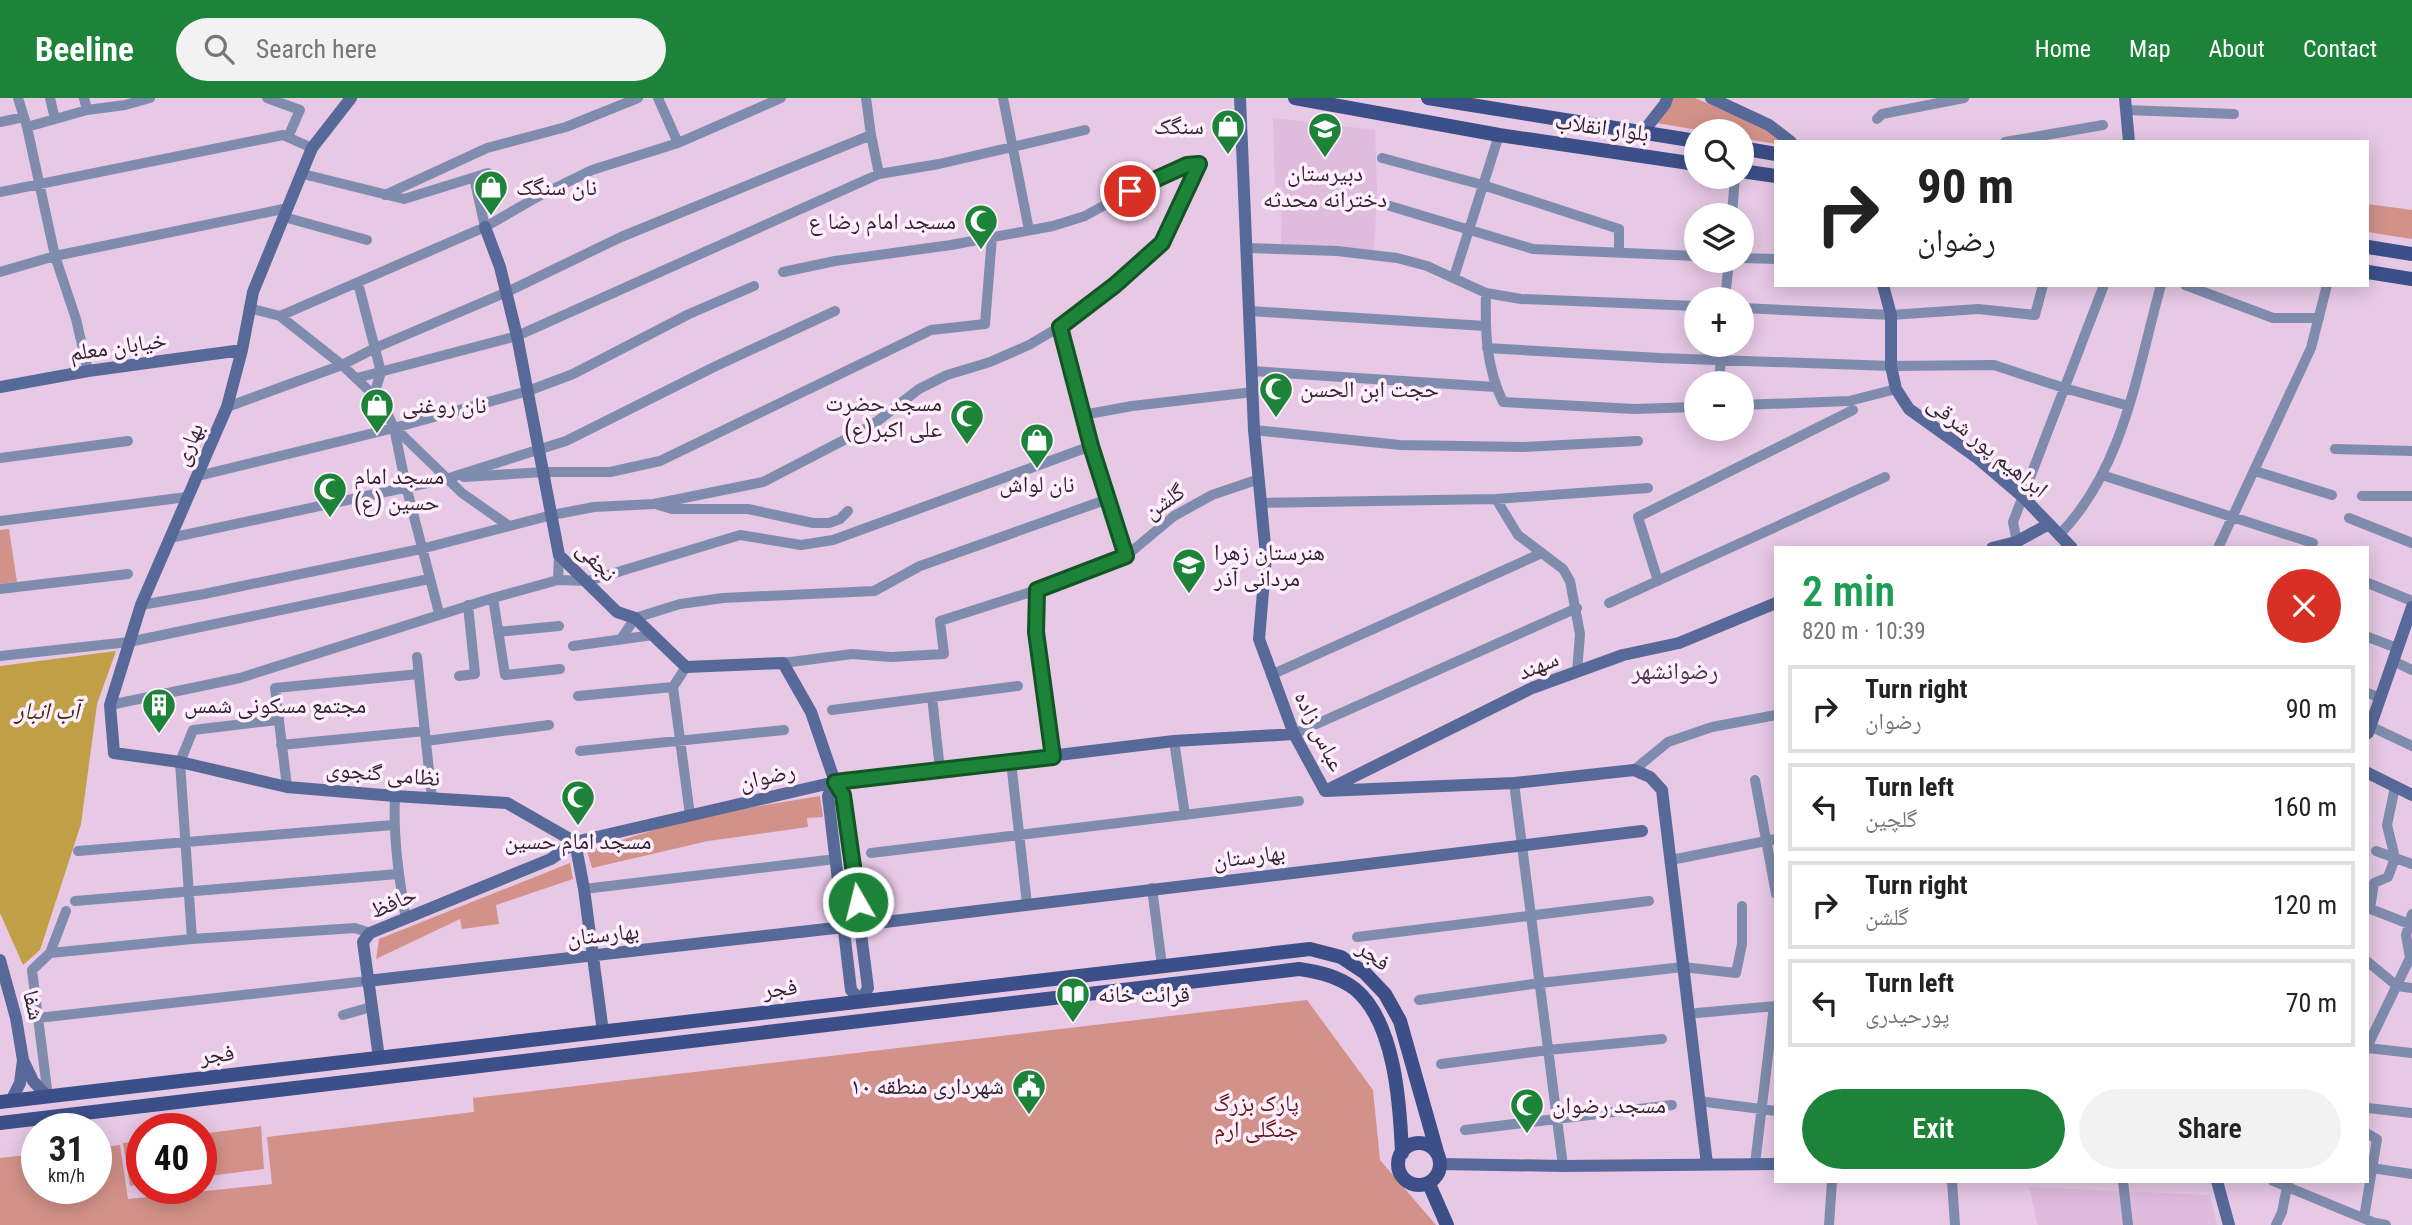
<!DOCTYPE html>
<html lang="en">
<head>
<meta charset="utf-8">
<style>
  :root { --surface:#fff; --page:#f2f2f2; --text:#222; --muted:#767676; --line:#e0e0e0; --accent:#1c8339 }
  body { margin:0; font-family:"Roboto Condensed","Noto Naskh Arabic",sans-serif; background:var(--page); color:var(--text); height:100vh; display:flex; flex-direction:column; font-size:26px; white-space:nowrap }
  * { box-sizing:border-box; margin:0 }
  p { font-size:23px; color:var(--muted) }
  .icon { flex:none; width:38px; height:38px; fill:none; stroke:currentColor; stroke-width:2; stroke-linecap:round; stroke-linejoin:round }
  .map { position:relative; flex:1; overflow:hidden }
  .drawer { position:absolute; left:1774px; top:448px; width:595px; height:637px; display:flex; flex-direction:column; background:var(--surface); border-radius:0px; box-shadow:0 4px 18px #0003 }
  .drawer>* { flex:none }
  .banner { position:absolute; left:1774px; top:42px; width:595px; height:147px; border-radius:0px; box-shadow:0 4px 18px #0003; background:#fff; color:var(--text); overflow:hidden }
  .fabs { position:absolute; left:1684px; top:21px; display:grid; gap:14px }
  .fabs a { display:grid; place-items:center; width:70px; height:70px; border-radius:50%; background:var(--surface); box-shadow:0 4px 18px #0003; font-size:35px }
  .speed { position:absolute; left:21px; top:1015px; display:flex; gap:14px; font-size:35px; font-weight:700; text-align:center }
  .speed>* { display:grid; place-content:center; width:91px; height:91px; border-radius:50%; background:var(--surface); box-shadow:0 4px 18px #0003; line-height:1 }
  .speed small { font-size:18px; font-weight:400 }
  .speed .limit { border:10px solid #d22; background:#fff; color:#111 }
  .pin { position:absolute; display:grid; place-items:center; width:60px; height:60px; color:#fff; margin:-30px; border:4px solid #fff; border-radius:50%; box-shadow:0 2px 7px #0007 }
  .me { position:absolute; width:77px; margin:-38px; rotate:352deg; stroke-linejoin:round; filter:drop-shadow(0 0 5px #0008) }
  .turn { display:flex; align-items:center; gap:24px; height:147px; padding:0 28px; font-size:32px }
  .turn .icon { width:91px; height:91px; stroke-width:2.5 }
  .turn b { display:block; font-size:49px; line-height:60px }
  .round { display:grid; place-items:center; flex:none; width:74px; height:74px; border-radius:37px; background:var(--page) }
  .head { display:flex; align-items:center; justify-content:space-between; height:119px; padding:0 28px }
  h1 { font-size:42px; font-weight:600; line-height:52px; color:#1e9e55 }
  .cta { display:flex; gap:14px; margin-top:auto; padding:14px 28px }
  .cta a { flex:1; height:80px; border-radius:42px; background:var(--accent); color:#fff; font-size:28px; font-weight:600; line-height:80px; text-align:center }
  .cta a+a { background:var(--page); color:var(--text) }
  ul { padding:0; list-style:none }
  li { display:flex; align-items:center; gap:21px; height:88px; margin:0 14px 10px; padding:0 14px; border:4px solid var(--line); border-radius:0px }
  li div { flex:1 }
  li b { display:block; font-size:26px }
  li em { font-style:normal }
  header { display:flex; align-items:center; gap:42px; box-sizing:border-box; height:98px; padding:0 35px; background:var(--accent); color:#fff }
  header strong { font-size:33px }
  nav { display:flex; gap:38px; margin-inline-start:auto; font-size:24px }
  .search { width:490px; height:63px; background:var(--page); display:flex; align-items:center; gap:18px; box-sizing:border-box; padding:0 24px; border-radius:38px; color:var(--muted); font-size:26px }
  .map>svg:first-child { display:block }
</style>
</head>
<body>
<header>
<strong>Beeline</strong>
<div class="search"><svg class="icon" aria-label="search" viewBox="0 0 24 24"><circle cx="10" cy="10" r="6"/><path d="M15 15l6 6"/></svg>Search here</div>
<nav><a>Home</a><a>Map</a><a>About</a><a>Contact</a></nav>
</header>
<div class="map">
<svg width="2412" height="1127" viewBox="0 0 2412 1127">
  <rect width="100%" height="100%" fill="#e7c8e5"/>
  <!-- built -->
  <path fill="#dfbbdd" d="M 1273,20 L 1375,32 L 1377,94 L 1374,153 L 1281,148 L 1282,89 L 1275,89 Z
    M 2029,1089 L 2210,1097 L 2217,1127 L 2038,1127 Z"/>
  <!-- green -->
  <path fill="#d39289" d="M 1671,0 L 1695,0 L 1767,31 L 1782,44 L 1776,44 L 1776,46 L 1741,40 L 1741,33 L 1704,33 L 1656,25 Z
    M 2368,106 L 2412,112 L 2412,141 L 2368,134 Z
    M 9,431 L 17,484 L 0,486 L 0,432 Z
    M 820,698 L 823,719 L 807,720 L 808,729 L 708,743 L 592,770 L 587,753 L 698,718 Z
    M 570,765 L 573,781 L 496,807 L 499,826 L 462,831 L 460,821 L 376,861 L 379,841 Z
    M 1307,902 L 1373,992 L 1380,1062 L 1436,1127 L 0,1127 L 0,1060 L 37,1056 L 37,1090 L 96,1090 L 96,1050 L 120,1047 L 128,1101 L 272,1086 L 267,1039 L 474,1014 L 473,1000 Z
    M 261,1028 L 264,1071 L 201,1079 L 201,1036 Z
    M 142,1043 L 142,1086 L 130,1088 L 123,1045 Z"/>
  <!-- water -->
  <path fill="#c19f47" d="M 116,553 L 97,606 L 81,726 L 40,852 L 23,867 L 0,815 L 0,568 Z"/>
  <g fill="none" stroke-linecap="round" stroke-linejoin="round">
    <!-- street -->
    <path stroke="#7f8cad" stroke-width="10" d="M 18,0 L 27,29 L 55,158 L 76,221 L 88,273
      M 50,0 L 55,21
      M 84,0 L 87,12
      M 267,0 L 300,12 L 288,39
      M 658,0 L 678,45
      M 866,0 L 871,37 L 879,76
      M 1003,0 L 1029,132
      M 2126,12 L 2234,16
      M 1877,21 L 1882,16 L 1964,0
      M 0,24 L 24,19
      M 27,29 L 87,12 L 125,7 L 150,0
      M 2005,44 L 2103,27
      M 1382,60 L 1483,87 L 1619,131 L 1619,154
      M 303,76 L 404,101 L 488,75
      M 474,80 L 485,129
      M 0,94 L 283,37 L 312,50
      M 385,97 L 487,50 L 566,29 L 638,0
      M 1390,108 L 1533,151 L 1696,158
      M 1732,117 L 1735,79
      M 284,119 L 367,142
      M 1247,150 L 1337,153 L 1397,160 L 1427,168 L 1486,195 L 1521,201 L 1696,208
      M 1741,160 L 1776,161
      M 0,174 L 55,158 L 288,110
      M 1454,179 L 1499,37
      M 358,185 L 381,274 L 374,297
      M 2185,187 L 2273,220 L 2319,220
      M 1486,195 C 1485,233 1486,269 1503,304 L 1634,311 L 1696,309
      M 1725,201 L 1729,163
      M 249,210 L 280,218 L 342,267 L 383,306 L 394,330 L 406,388 L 439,515
      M 1741,210 L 1891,217 L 1978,211 L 2035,217 L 2043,187
      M 1249,213 L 1485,228
      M 280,218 L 485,129 L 539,98 L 592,72 L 678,45 L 781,0
      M 1061,228 L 1091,348 L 1126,458
      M 1487,250 L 1660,260 L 1891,268 L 1994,267 L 2064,290 L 2129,308
      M 1252,273 L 1495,289
      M 357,280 L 517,238 L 879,76 L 939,66 L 1085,32
      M 1719,285 L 1722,247
      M 1741,307 L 1849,303 L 1896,291
      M 227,309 L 342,267 L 375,250 L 507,194 L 621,139 L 871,37
      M 1083,317 L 1132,308 L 1253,294
      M 395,330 L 462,395 L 509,428
      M 1254,332 L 1400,347 L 1523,349 L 1638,343
      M 2335,351 L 2412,353
      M 0,360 L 128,343
      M 2255,373 L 2332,397
      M 2102,377 L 2313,445
      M 198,378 L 394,330 L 528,293 L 573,276 L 689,216 L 754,188
      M 464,379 L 544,374 L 610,374 L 660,363 L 931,232 L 985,226 L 992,139
      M 2362,398 L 2412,398
      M 1496,401 L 1518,437 L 1563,471 L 1570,483 L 1580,536 L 1577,574
      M 1262,405 L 1496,401 L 1648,390
      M 658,407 L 672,411 L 748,411 L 813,425 L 829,425 L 840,421 L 848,413
      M 2349,420 L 2412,445
      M 0,423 L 187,399
      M 2059,437 C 2124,371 2137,273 2161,187
      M 170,440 L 446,381 L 566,343 L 714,269 L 835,213
      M 2018,449 L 2013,424 L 2104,187
      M 2218,450 L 2311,250 L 2327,187
      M 558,482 L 559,457
      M 1658,483 L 1638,419 L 1853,312
      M 2368,485 L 2412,503
      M 0,491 L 128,476
      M 1037,492 L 1036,534 L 1053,658
      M 493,500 L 505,577 L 560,571
      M 1609,505 L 1885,379
      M 141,507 L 204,496 L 421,451 L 552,417 L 594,409 L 654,406 L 763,384 L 871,328 L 919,291 L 947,277 L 990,264 L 1029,247 L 1061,228 L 1115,187 L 1162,145 L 1200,66 L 1187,67 L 1146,84 L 1085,118 L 1053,128 L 951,147 L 835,163 L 783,174
      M 498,534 L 559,528
      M 2368,539 L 2397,550
      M 621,541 L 635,520 L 680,506 L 723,500 L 874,493 L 920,468 L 1108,401
      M 573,548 L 653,537
      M 0,558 L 129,544 L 429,481
      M 417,559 L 432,701
      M 2393,563 L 2412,572
      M 783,565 L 852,556 L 891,559 L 944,556 L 940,523 L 1037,492 L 1126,458 L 1174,418 L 1212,397 L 1259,381
      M 686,569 L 673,589 L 690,717
      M 1271,577 L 1542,455
      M 459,578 L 475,576 L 468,507
      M 2368,595 L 2380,600
      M 578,598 L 673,589
      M 932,599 L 940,672
      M 110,607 L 240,580 L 493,500 L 558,482 L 588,483 L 740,437 L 801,447 L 833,442 L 1091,348
      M 832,612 L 1018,588
      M 2370,628 L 2412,648
      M 1294,636 L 1577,510
      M 426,643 L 549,627
      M 1174,643 L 1185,717
      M 281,647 L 425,633
      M 580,653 L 784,632
      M 1011,664 L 1027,806
      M 1634,672 L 1668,644 L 1712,629 L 1776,617
      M 1755,682 L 1776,796
      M 1514,685 L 1563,1068
      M 287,689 L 275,590 L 419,576
      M 395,698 C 393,740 399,780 406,821
      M 78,753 L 393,727
      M 2376,753 L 2412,766
      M 871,755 L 1299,703
      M 1671,762 L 1776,741
      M 1152,790 L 1162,868
      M 584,791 L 836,761
      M 75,803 L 398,776
      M 2368,810 L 2412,827
      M 2370,811 L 2374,785 L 2388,779 L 2395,760 L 2387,727 L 2395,689
      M 1357,839 L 1649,803
      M 192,841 L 180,664 L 193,632 L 278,622
      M 50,855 L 66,813
      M 2368,864 L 2397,888 L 2412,890
      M 1419,902 L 1540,885 L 1683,869 L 1736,875 L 1742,846 L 1742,808
      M 1697,915 L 1776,908
      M 343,917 L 371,909
      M 38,920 L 367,883
      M 2368,947 L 2410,860 L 2406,837 L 2412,816
      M 2368,950 L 2412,955
      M 1441,966 L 1548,952 L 1662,941
      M 48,999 L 32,872 L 50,855 L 192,841 L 355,830 L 370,835
      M 1699,1003 L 1776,1013
      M 2368,1010 L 2412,1015
      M 1465,1032 L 1672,1007
      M 1755,1066 L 1774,908
      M 2372,1070 L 2412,1076
      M 1952,1083 L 1955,1127
      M 2123,1083 L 2128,1127
      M 2273,1083 L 2375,1125 L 2386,1127
      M 2364,1120 L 2377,1041 L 2368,1036
      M 1829,1127 L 1832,1083
      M 2276,1127 L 2282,1114 L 2288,1084"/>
    <!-- secondary -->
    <path stroke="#576998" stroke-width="12" d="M 351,0 L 312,50 L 253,194 L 242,252 L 227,309 L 141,507 L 110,607 L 114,655 L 180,664 L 287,689 L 395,698 L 507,705 L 575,744 L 584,791 L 603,934
      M 1240,0 L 1254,332 L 1266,458 L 1259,541 L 1294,636 L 1325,693 L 1514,685 L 1634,672 L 1650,679 L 1662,692 L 1707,1066
      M 1711,0 L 1769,27 L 1791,44
      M 2125,0 L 2129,44
      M 1643,34 L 1665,6 L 1667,0
      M 485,129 L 500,169 L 517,238 L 559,457 L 617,514 L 635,520 L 686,569 L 783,565 L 811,614 L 835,684 L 843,697 L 868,890 L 861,903 L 851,892 L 828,698 L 835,684
      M 1883,187 L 1891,217 L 1891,268 L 1896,291 L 1909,311 L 1976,359 L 2024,400 L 2072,450
      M 0,289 L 88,273 L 242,252
      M 1992,450 L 2016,444 L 2049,426
      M 2368,635 L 2412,509
      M 2368,675 L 2412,697
      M 1329,691 L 1532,590 L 1623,557 L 1679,545 L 1776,505
      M 0,862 L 16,920 L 23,962
      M 367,883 L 844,829 L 1642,733
      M 379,960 L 363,844 L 370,835 L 551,761 L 575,744 L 835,684 L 1174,643 L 1294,636
      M 11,1003 L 20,985 L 23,962 L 33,983 L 48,999
      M 1441,1066 L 1563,1068 L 1776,1066
      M 2217,1083 L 2229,1127"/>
    <!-- primary -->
    <path stroke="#3c4f88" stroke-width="14" d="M 1295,0 L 1499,37 L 1696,66
      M 1428,0 L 1696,43
      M 1741,50 L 1776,56
      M 1741,73 L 1776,78
      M 2368,149 L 2412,156
      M 2368,174 L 2412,181
      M 0,1004 L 1310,851 L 1341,859 L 1365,875 L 1385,896 L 1400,923 L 1437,1054
      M 0,1025 L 1299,871 C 1319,874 1338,878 1355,891 C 1395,924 1400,1006 1402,1055
      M1398 1066a21 21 0 1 1 42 0a21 21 0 1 1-42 0Z
      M 1429,1086 L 1447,1127"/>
  </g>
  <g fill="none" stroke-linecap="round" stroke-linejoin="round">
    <!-- route casing -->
    <g stroke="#125525" stroke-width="18">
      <path id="route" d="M 858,804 L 843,697 L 835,684 L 1053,659 L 1036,534 L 1037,492 L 1126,458 L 1091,348 L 1060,229 L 1115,187 L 1162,145 L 1199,66 L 1187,67 L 1130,93"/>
    </g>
    <!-- route -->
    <use href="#route" stroke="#1c8339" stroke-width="12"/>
  </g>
  <!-- icons -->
  <defs>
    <g id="shop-pin" transform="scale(1.75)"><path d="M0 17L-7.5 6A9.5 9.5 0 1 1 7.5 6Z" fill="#1c8339" stroke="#ffeffd"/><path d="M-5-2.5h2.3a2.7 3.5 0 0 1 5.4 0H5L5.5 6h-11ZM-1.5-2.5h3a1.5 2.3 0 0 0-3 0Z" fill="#fff"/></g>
    <g id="school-pin" transform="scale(1.75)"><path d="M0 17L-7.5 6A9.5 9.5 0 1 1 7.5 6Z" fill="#1c8339" stroke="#ffeffd"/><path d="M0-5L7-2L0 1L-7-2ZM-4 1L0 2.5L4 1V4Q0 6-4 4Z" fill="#fff"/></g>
    <g id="mosque-pin" transform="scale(1.75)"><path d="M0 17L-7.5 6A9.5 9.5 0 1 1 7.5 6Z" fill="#1c8339" stroke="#ffeffd"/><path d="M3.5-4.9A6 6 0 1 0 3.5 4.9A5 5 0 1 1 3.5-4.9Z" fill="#fff"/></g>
    <g id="building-pin" transform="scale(1.75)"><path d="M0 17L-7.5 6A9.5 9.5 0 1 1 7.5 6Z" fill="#1c8339" stroke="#ffeffd"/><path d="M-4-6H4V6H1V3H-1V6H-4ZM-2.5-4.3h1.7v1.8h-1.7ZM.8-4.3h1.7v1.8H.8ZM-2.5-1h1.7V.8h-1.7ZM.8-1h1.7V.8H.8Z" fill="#fff"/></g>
    <g id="library-pin" transform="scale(1.75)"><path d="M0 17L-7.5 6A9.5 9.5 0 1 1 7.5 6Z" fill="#1c8339" stroke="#ffeffd"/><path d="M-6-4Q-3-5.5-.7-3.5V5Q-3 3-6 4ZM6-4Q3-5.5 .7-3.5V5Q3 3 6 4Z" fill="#fff"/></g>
    <g id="civic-pin" transform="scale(1.75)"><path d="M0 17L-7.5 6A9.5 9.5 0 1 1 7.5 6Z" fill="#1c8339" stroke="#ffeffd"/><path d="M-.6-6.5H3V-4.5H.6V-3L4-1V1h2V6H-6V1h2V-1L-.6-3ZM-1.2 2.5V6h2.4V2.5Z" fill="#fff"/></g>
  </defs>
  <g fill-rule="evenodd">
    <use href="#shop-pin" x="1228" y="28"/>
    <use href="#school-pin" x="1325" y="31"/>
    <use href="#shop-pin" x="491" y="89"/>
    <use href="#mosque-pin" x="981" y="123"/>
    <use href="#mosque-pin" x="1276" y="291"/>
    <use href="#shop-pin" x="377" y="307"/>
    <use href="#mosque-pin" x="967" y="318"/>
    <use href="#shop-pin" x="1037" y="342"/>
    <use href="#mosque-pin" x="330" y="391"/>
    <use href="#school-pin" x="1189" y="467"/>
    <use href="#building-pin" x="159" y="607"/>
    <use href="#mosque-pin" x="578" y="699"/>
    <use href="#library-pin" x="1073" y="896"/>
    <use href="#civic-pin" x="1029" y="988"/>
    <use href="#mosque-pin" x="1527" y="1007"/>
  </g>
  <g text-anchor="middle" stroke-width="7" stroke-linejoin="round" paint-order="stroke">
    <!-- poi labels -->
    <g font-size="23" fill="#302530" stroke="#ffeffd" text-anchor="start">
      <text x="1204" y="36" text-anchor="end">سنگک</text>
      <text x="1325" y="83" text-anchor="middle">دبیرستان<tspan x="1325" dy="26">دخترانه محدثه</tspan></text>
      <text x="516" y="97">نان سنگک</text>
      <text x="956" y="131" text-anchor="end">مسجد امام رضا ع</text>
      <text x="1300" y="299">حجت ابن الحسن</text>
      <text x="942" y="313" text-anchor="end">مسجد حضرت<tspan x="942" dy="26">علی اکبر(ع)</tspan></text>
      <text x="402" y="315">نان روغنی</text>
      <text x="354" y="386">مسجد امام<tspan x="354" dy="26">حسین (ع)</tspan></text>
      <text x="1037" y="394" text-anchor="middle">نان لواش</text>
      <text x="1214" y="462">هنرستان زهرا<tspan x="1214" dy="26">مردانی آذر</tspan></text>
      <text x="184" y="615">مجتمع مسکونی شمس</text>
      <text x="578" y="751" text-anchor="middle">مسجد امام حسین</text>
      <text x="1098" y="904">قرائت خانه</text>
      <text x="1004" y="996" text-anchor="end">شهرداری منطقه ۱۰</text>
      <text x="1552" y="1015">مسجد رضوان</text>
    </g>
    <!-- street labels -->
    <g font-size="23" fill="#302530" stroke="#ffeffd">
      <text transform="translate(1602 29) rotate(8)" y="8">بلوار انقلاب</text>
      <text transform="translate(118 248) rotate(-8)" y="8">خیابان معلم</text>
      <text transform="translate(188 346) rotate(-67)" y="8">بهاری</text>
      <text transform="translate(1988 348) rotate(39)" y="8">ابراهیم پور شرقی</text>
      <text transform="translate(1164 403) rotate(-34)" y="8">گلشن</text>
      <text transform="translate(597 463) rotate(46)" y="8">نجفی</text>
      <text transform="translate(1538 567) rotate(-22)" y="8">سهند</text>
      <text transform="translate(1320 633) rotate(64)" y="8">عباس زاده</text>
      <text transform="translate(383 675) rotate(5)" y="8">نظامی گنجوی</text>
      <text transform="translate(767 678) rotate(-13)" y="8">رضوان</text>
      <text transform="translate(1249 758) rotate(-7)" y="8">بهارستان</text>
      <text transform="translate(393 804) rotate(-23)" y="8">حافظ</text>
      <text transform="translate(603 836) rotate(-6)" y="8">بهارستان</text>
      <text transform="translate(1374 857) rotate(38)" y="8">فجر</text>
      <text transform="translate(780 890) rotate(-7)" y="8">فجر</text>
      <text transform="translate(34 907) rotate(77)" y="8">شفا</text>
      <text transform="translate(217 956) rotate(-7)" y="8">فجر</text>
    </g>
    <!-- park labels -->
    <g font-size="23" fill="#651310" stroke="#ffeffd">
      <text x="1256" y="1013">پارک بزرگ<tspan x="1256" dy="26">جنگلی ارم</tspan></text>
    </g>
    <!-- neighbourhood labels -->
    <g font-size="24" fill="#4c334b" stroke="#ffeffd">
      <text x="1675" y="581">رضوانشهر</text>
    </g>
    <!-- water labels -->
    <g font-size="24" font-style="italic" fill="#3f3009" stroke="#ffeffd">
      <text x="47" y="621">آب انبار</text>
    </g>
  </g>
</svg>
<div class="fabs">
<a><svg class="icon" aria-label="search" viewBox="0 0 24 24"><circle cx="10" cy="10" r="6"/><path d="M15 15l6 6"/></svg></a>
<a><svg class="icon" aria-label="layers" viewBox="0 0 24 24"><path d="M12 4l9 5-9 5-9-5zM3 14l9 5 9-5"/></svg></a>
<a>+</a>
<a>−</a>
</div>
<div class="speed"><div>31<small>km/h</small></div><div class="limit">40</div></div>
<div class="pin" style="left:1130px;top:93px;background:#d93025"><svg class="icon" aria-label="arrive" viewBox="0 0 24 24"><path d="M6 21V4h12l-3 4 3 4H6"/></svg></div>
<svg class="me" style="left:858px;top:804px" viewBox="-20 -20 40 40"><circle r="17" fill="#1c8339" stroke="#fff" stroke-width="3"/><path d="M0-11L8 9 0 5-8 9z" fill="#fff"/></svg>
<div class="banner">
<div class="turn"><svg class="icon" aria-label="right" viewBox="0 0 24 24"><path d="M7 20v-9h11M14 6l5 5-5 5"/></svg><div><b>90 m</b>رضوان</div></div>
</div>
<section class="drawer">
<div class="head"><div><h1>2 min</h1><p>820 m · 10:39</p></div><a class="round" style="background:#d93025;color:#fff"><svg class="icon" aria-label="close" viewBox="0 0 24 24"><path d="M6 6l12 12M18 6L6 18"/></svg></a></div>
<ul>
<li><svg class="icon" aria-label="right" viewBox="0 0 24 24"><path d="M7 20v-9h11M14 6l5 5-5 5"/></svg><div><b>Turn right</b><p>رضوان</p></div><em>90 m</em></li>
<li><svg class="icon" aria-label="left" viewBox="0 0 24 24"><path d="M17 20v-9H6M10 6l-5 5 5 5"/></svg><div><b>Turn left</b><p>گلچین</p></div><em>160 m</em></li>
<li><svg class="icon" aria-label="right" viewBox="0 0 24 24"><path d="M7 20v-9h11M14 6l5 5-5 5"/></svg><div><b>Turn right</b><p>گلشن</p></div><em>120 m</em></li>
<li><svg class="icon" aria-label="left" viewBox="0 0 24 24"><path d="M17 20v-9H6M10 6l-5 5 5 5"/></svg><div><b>Turn left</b><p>پورحیدری</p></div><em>70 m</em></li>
</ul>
<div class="cta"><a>Exit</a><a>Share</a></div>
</section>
</div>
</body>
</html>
